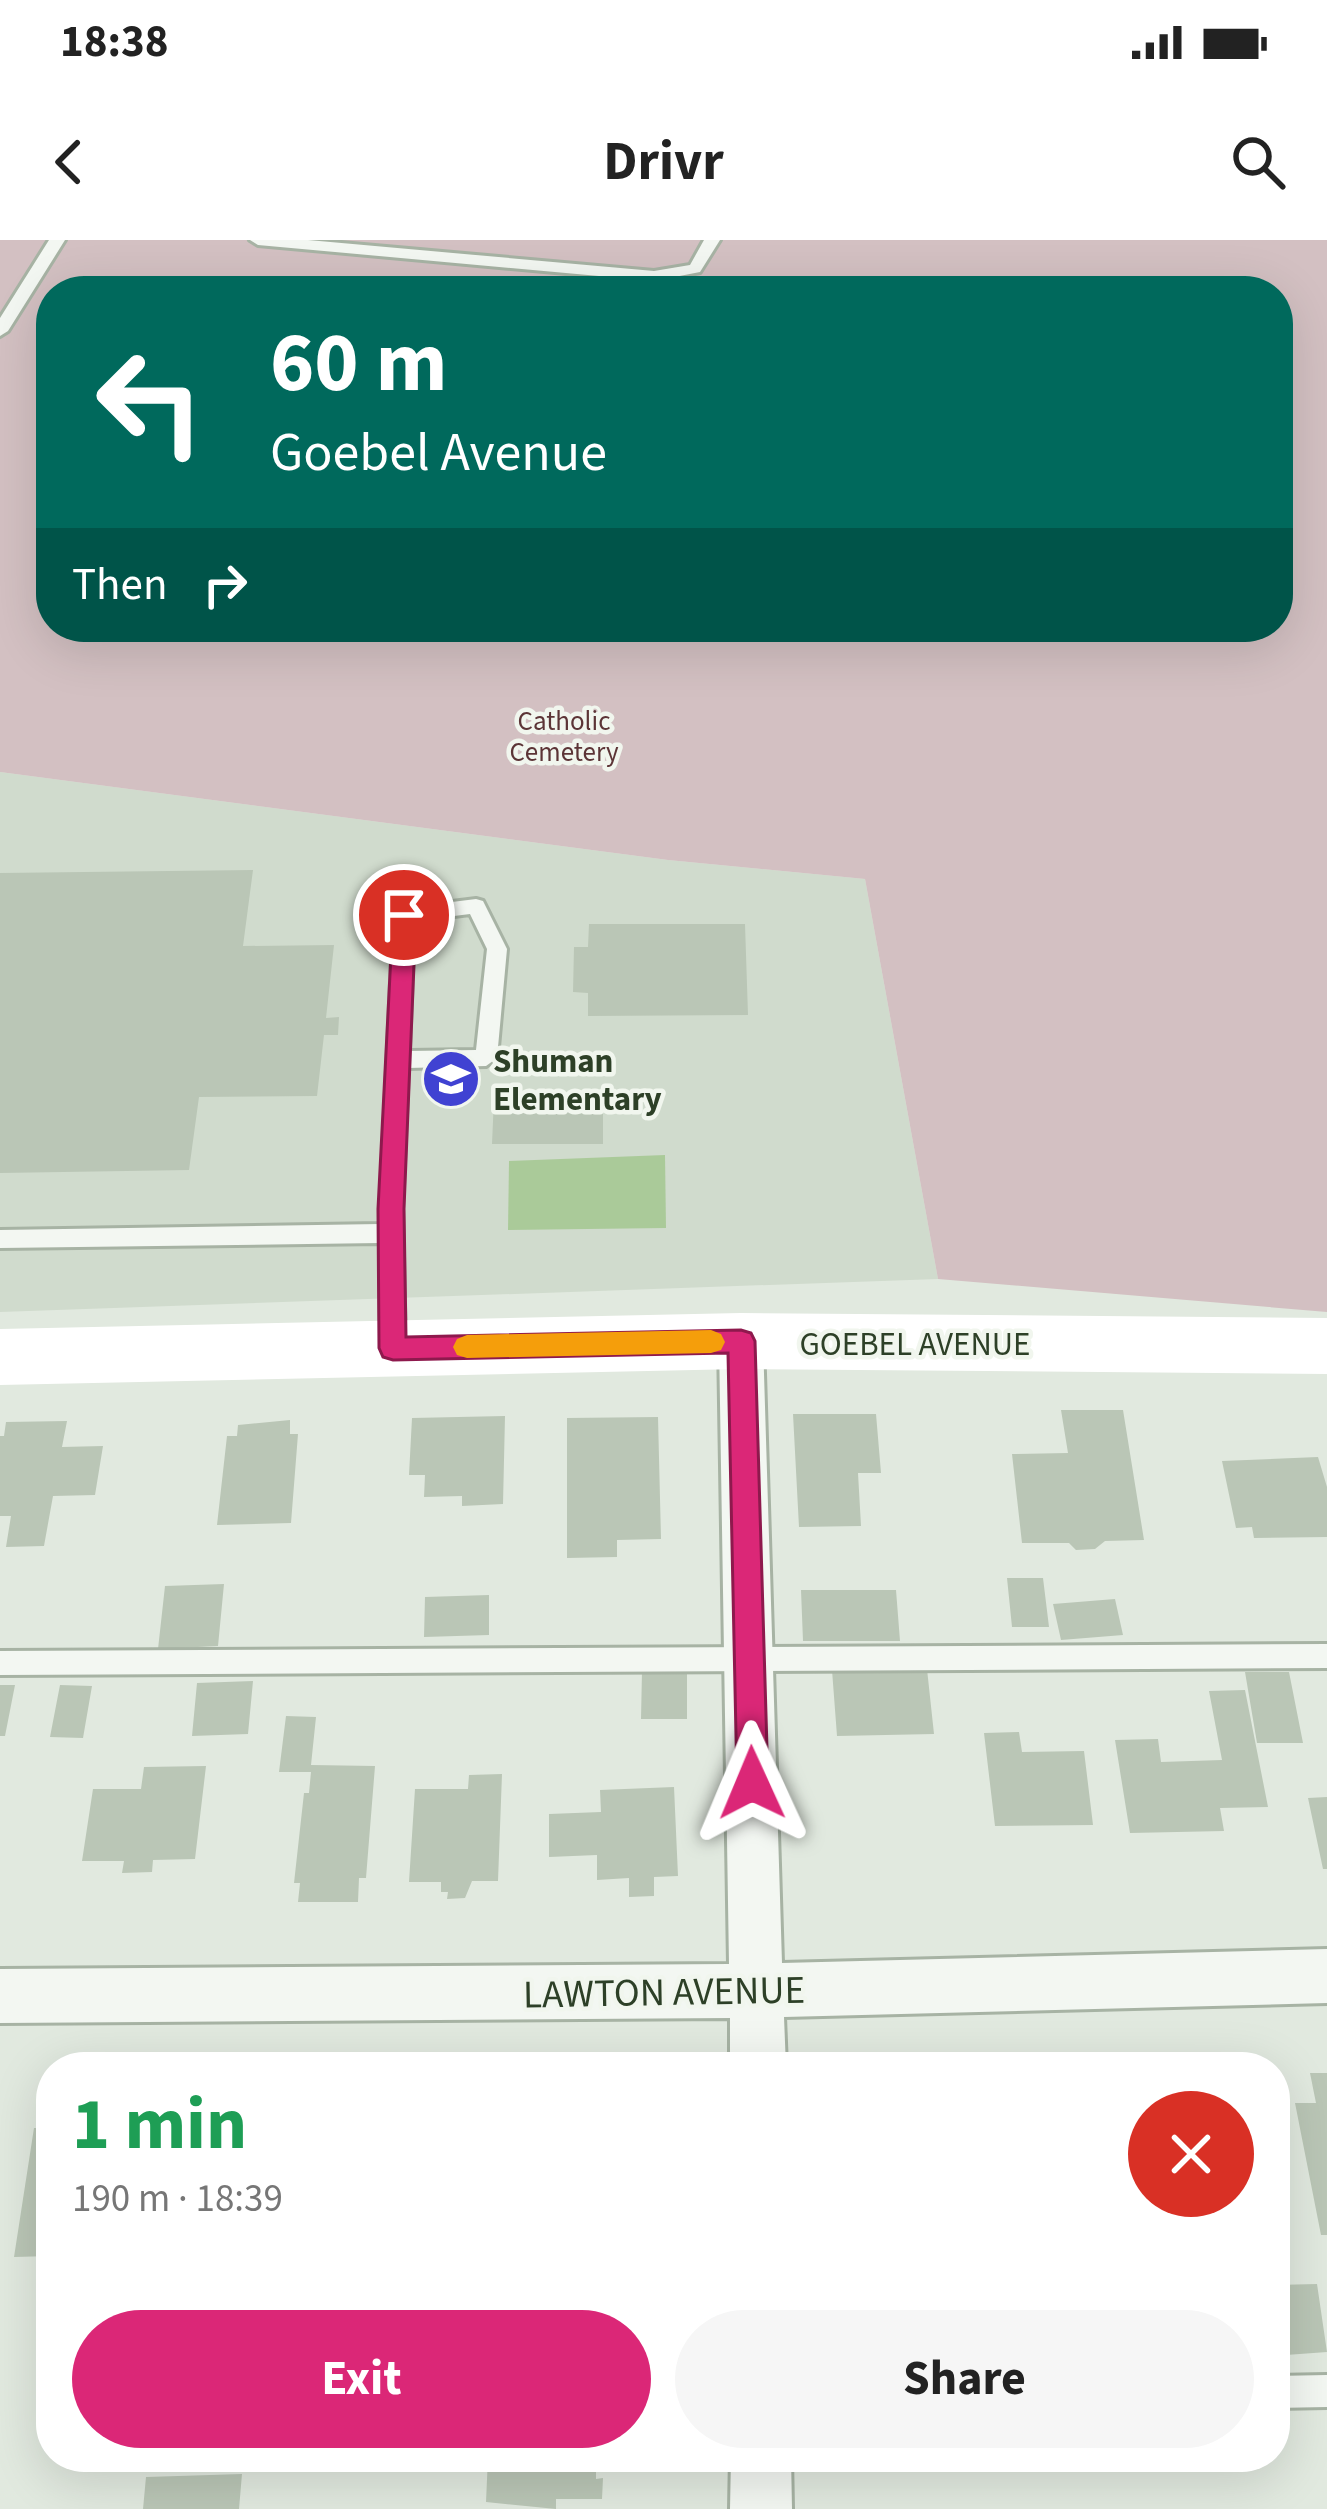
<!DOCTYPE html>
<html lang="en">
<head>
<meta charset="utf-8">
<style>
  :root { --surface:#fff; --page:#f6f6f6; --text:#222; --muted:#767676; --accent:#db2777 }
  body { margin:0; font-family:"Source Sans 3",sans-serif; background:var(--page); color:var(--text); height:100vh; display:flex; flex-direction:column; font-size:45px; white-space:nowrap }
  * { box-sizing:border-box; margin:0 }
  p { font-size:39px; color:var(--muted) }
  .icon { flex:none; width:66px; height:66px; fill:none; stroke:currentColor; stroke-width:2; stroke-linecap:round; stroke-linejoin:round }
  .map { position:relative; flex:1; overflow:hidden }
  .side { position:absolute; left:36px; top:1812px; width:1254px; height:420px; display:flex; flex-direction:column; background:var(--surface); border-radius:48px; box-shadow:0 12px 48px #0002 }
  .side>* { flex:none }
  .top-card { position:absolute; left:36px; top:36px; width:1257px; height:366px; border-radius:48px; box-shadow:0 12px 48px #0002; background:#00695c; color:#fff; overflow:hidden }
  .pin { position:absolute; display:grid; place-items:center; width:102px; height:102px; color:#fff; margin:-51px; border:6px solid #fff; border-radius:50%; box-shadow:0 3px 12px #0007 }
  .me { position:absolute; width:132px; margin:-66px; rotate:359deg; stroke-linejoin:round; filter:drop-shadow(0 0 9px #0008) }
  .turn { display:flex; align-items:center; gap:42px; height:252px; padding:0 36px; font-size:54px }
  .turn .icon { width:156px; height:156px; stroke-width:2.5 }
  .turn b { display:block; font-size:84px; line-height:102px }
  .then { display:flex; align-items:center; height:114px; padding:0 36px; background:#0003; gap:24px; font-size:45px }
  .round { display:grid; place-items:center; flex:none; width:126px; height:126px; border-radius:63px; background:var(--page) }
  .headline { display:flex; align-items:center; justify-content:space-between; height:204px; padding:0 36px }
  h1 { font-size:72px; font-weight:700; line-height:90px; color:#1e9e55 }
  .action { display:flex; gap:24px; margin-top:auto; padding:24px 36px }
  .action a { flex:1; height:138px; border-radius:72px; background:var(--accent); color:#fff; font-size:48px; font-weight:700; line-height:138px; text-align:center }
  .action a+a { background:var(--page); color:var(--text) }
  .status { display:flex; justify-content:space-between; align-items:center; height:84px; padding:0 60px; background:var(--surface); direction:ltr }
  .status svg { height:33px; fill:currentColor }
  header { display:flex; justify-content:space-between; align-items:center; height:156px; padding:0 36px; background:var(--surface); font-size:54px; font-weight:700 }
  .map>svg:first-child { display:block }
</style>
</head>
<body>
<div class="status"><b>18:38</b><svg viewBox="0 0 49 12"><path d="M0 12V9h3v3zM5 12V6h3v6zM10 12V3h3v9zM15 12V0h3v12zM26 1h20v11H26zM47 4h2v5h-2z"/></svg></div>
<header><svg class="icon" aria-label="back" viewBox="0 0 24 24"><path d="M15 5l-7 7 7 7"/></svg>Drivr<svg class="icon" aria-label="search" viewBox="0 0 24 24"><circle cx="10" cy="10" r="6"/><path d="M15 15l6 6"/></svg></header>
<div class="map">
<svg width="1327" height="2269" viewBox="0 0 1327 2269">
  <rect width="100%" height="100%" fill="#e1e9df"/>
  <!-- built -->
  <path fill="#d0dbcd" d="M 0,532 L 668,620 L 865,639 L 938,1039 L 0,1072 Z"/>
  <!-- green -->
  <path fill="#d3c0c2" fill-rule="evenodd" d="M 0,0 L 1327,0 L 1327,1072 L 938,1039 L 865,639 L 668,620 L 0,532 ZM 51,51 L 1278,51 L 1278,387 L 51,387 Z"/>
  <!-- water -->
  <path fill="#aaca99" d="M 665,915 L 666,988 L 508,990 L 509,921 Z"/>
  <!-- building -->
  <path fill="#bac6b6" d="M 253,630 L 243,706 L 334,705 L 326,778 L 339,777 L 338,795 L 324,795 L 317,856 L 199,857 L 189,930 L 0,933 L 0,633 Z
    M 589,684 L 745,684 L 748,775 L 588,776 L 588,753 L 573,752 L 574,707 L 588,707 Z
    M 603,857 L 603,904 L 492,904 L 494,858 Z
    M 1061,1170 L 1123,1170 L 1144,1300 L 1105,1301 L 1095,1309 L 1076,1310 L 1069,1303 L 1022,1303 L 1012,1214 L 1068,1213 Z
    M 793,1174 L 876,1174 L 881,1233 L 858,1233 L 861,1286 L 799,1287 Z
    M 505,1176 L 503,1264 L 462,1266 L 462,1256 L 424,1257 L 425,1235 L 409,1235 L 412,1178 Z
    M 658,1177 L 661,1299 L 617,1300 L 617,1317 L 567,1318 L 567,1178 Z
    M 290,1180 L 290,1194 L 298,1194 L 291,1283 L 217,1285 L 227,1196 L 237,1196 L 238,1185 Z
    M 67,1181 L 62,1207 L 103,1206 L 95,1255 L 53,1256 L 44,1306 L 6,1307 L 11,1276 L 0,1276 L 0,1196 L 4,1196 L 6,1182 Z
    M 1318,1217 L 1327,1247 L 1327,1297 L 1254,1298 L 1252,1287 L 1236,1288 L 1222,1221 Z
    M 1007,1338 L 1043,1338 L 1049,1387 L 1012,1387 Z
    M 224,1344 L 218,1406 L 158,1409 L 165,1346 Z
    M 801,1350 L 896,1350 L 900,1401 L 803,1401 Z
    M 489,1355 L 489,1395 L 424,1397 L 425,1357 Z
    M 1115,1359 L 1123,1395 L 1061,1400 L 1053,1364 Z
    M 927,1429 L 934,1494 L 837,1496 L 832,1430 Z
    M 642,1431 L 687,1431 L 687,1479 L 641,1479 Z
    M 1245,1432 L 1289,1432 L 1303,1503 L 1257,1503 Z
    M 253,1441 L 248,1494 L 192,1496 L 197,1443 Z
    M 0,1445 L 15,1445 L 5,1496 L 0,1496 Z
    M 60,1445 L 92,1446 L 83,1498 L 50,1497 Z
    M 1245,1450 L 1268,1567 L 1220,1568 L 1224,1591 L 1130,1593 L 1115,1500 L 1158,1499 L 1161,1522 L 1222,1520 L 1209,1451 Z
    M 286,1476 L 316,1477 L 311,1525 L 375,1526 L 366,1638 L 359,1638 L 358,1662 L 298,1662 L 300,1643 L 294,1643 L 304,1553 L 309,1553 L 311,1532 L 279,1532 Z
    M 1019,1492 L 1022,1512 L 1084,1511 L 1093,1585 L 995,1586 L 984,1493 Z
    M 206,1526 L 195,1619 L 153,1620 L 152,1632 L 122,1633 L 124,1621 L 82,1621 L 93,1549 L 141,1549 L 144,1527 Z
    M 502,1534 L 498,1641 L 472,1641 L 465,1658 L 447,1659 L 448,1652 L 441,1652 L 441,1642 L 409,1642 L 415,1549 L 468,1549 L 469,1535 Z
    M 674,1547 L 678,1636 L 654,1637 L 654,1656 L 629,1657 L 629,1638 L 597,1640 L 597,1615 L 549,1617 L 549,1574 L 601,1572 L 600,1550 Z
    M 1327,1557 L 1327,1629 L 1323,1629 L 1308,1558 Z
    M 1310,1833 L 1327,1833 L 1327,1995 L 1321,1995 L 1295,1863 L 1316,1863 Z
    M 34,1888 L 51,1888 L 51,2016 L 14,2017 Z
    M 1317,2044 L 1327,2112 L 1286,2115 L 1275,2045 Z
    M 488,2217 L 596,2217 L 596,2239 L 603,2238 L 602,2259 L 556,2259 L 556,2269 L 486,2262 Z
    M 242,2234 L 239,2269 L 143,2269 L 146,2237 Z"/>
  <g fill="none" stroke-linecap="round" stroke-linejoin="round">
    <!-- lane casing -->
    <g stroke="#a7b3a4" stroke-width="6">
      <path id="lane" d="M 49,0 L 65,0 L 8,91 L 0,96 L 0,78 Z
        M 250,0 L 308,0 L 654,31 L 690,25 L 704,0 L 720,0 L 700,32 L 654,41 L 258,5 Z
        M 476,659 L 483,661 L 507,709 L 497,818 L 486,826 L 408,828 L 402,969 L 405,1109 L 401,1116 L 385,1116 L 381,1109 L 380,1003 L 0,1008 L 0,990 L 380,984 L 394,675 L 404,668 ZM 470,674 L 487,709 L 476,810 L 409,811 L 414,681 Z
        M 1327,1404 L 1327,1428 L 0,1435 L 0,1411 Z
        M 1327,2135 L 1327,2167 L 1275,2168 L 1275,2136 Z"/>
    </g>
    <!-- street casing -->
    <g stroke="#a7b3a4" stroke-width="6">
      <path id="street" d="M 741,1082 L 757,1088 L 763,1101 L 782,1723 L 1327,1709 L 1327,1763 L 784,1777 L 786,1827 L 730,1827 L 730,1778 L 0,1783 L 0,1729 L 729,1724 L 719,1101 L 725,1088 Z
        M 731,2217 L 791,2217 L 792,2269 L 730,2269 Z"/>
    </g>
    <!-- lane -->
    <use href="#lane" fill="#f3f7f2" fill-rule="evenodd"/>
    <!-- street -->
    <use href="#street" fill="#f3f7f2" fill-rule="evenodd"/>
    <!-- secondary -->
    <path fill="#fff" fill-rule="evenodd" d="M 741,1073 L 1327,1078 L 1327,1134 L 741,1129 L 0,1145 L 0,1089 Z"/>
  </g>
  <!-- route -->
  <path fill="#db2777" stroke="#8e194d" stroke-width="3" d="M 404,667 L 416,675 L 404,969 L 406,1097 L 741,1090 L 751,1093 L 755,1101 L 768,1543 L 763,1554 L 752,1558 L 741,1554 L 737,1543 L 728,1113 L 393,1120 L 383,1117 L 379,1108 L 378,969 L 393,675 Z"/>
  <!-- slow -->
  <path fill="#f59e0b" d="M 711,1090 L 721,1094 L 725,1102 L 721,1110 L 711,1113 L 467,1118 L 457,1115 L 453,1107 L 457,1099 L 467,1095 Z"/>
  <!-- icons -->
  <defs>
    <g id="school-disc" transform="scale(3)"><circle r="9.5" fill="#4042d2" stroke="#f1f6ee"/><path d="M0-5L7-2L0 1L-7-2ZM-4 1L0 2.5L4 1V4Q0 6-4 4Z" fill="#fff"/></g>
  </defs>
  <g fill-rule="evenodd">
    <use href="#school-disc" x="451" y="839"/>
  </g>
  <g text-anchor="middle" stroke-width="9" stroke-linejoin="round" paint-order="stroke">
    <!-- far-park labels -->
    <g font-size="27" fill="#5c3436" stroke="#f1f6ee">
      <text x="564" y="490">Catholic<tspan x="564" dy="31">Cemetery</tspan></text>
    </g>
    <!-- poi labels -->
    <g font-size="33" font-weight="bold" fill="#2d4027" stroke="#f1f6ee" text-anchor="start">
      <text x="493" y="832">Shuman<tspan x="493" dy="38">Elementary</tspan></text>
    </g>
    <!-- street labels -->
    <g font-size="33" fill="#2d4027" stroke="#f1f6ee">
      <text x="915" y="1115">GOEBEL AVENUE</text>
    </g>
    <!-- near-street labels -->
    <g font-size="39" fill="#2d4027" stroke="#f1f6ee">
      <text transform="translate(664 1751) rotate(-1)" y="14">LAWTON AVENUE</text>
    </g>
  </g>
</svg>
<div class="pin" style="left:404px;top:675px;background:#d93025"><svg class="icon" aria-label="arrive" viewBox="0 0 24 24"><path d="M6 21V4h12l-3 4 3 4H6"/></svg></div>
<svg class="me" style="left:752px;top:1543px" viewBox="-20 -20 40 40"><path d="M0-17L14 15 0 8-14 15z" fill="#db2777" stroke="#fff" stroke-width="4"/></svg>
<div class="top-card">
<div class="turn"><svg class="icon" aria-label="left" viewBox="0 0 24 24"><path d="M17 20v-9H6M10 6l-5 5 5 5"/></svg><div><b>60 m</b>Goebel Avenue</div></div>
<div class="then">Then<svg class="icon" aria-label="right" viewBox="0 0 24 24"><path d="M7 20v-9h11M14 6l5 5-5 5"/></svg></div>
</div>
<section class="side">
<div class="headline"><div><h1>1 min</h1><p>190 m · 18:39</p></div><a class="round" style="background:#d93025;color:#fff"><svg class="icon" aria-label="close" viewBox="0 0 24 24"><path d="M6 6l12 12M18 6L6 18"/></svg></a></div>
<div class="action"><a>Exit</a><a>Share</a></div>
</section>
</div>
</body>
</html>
